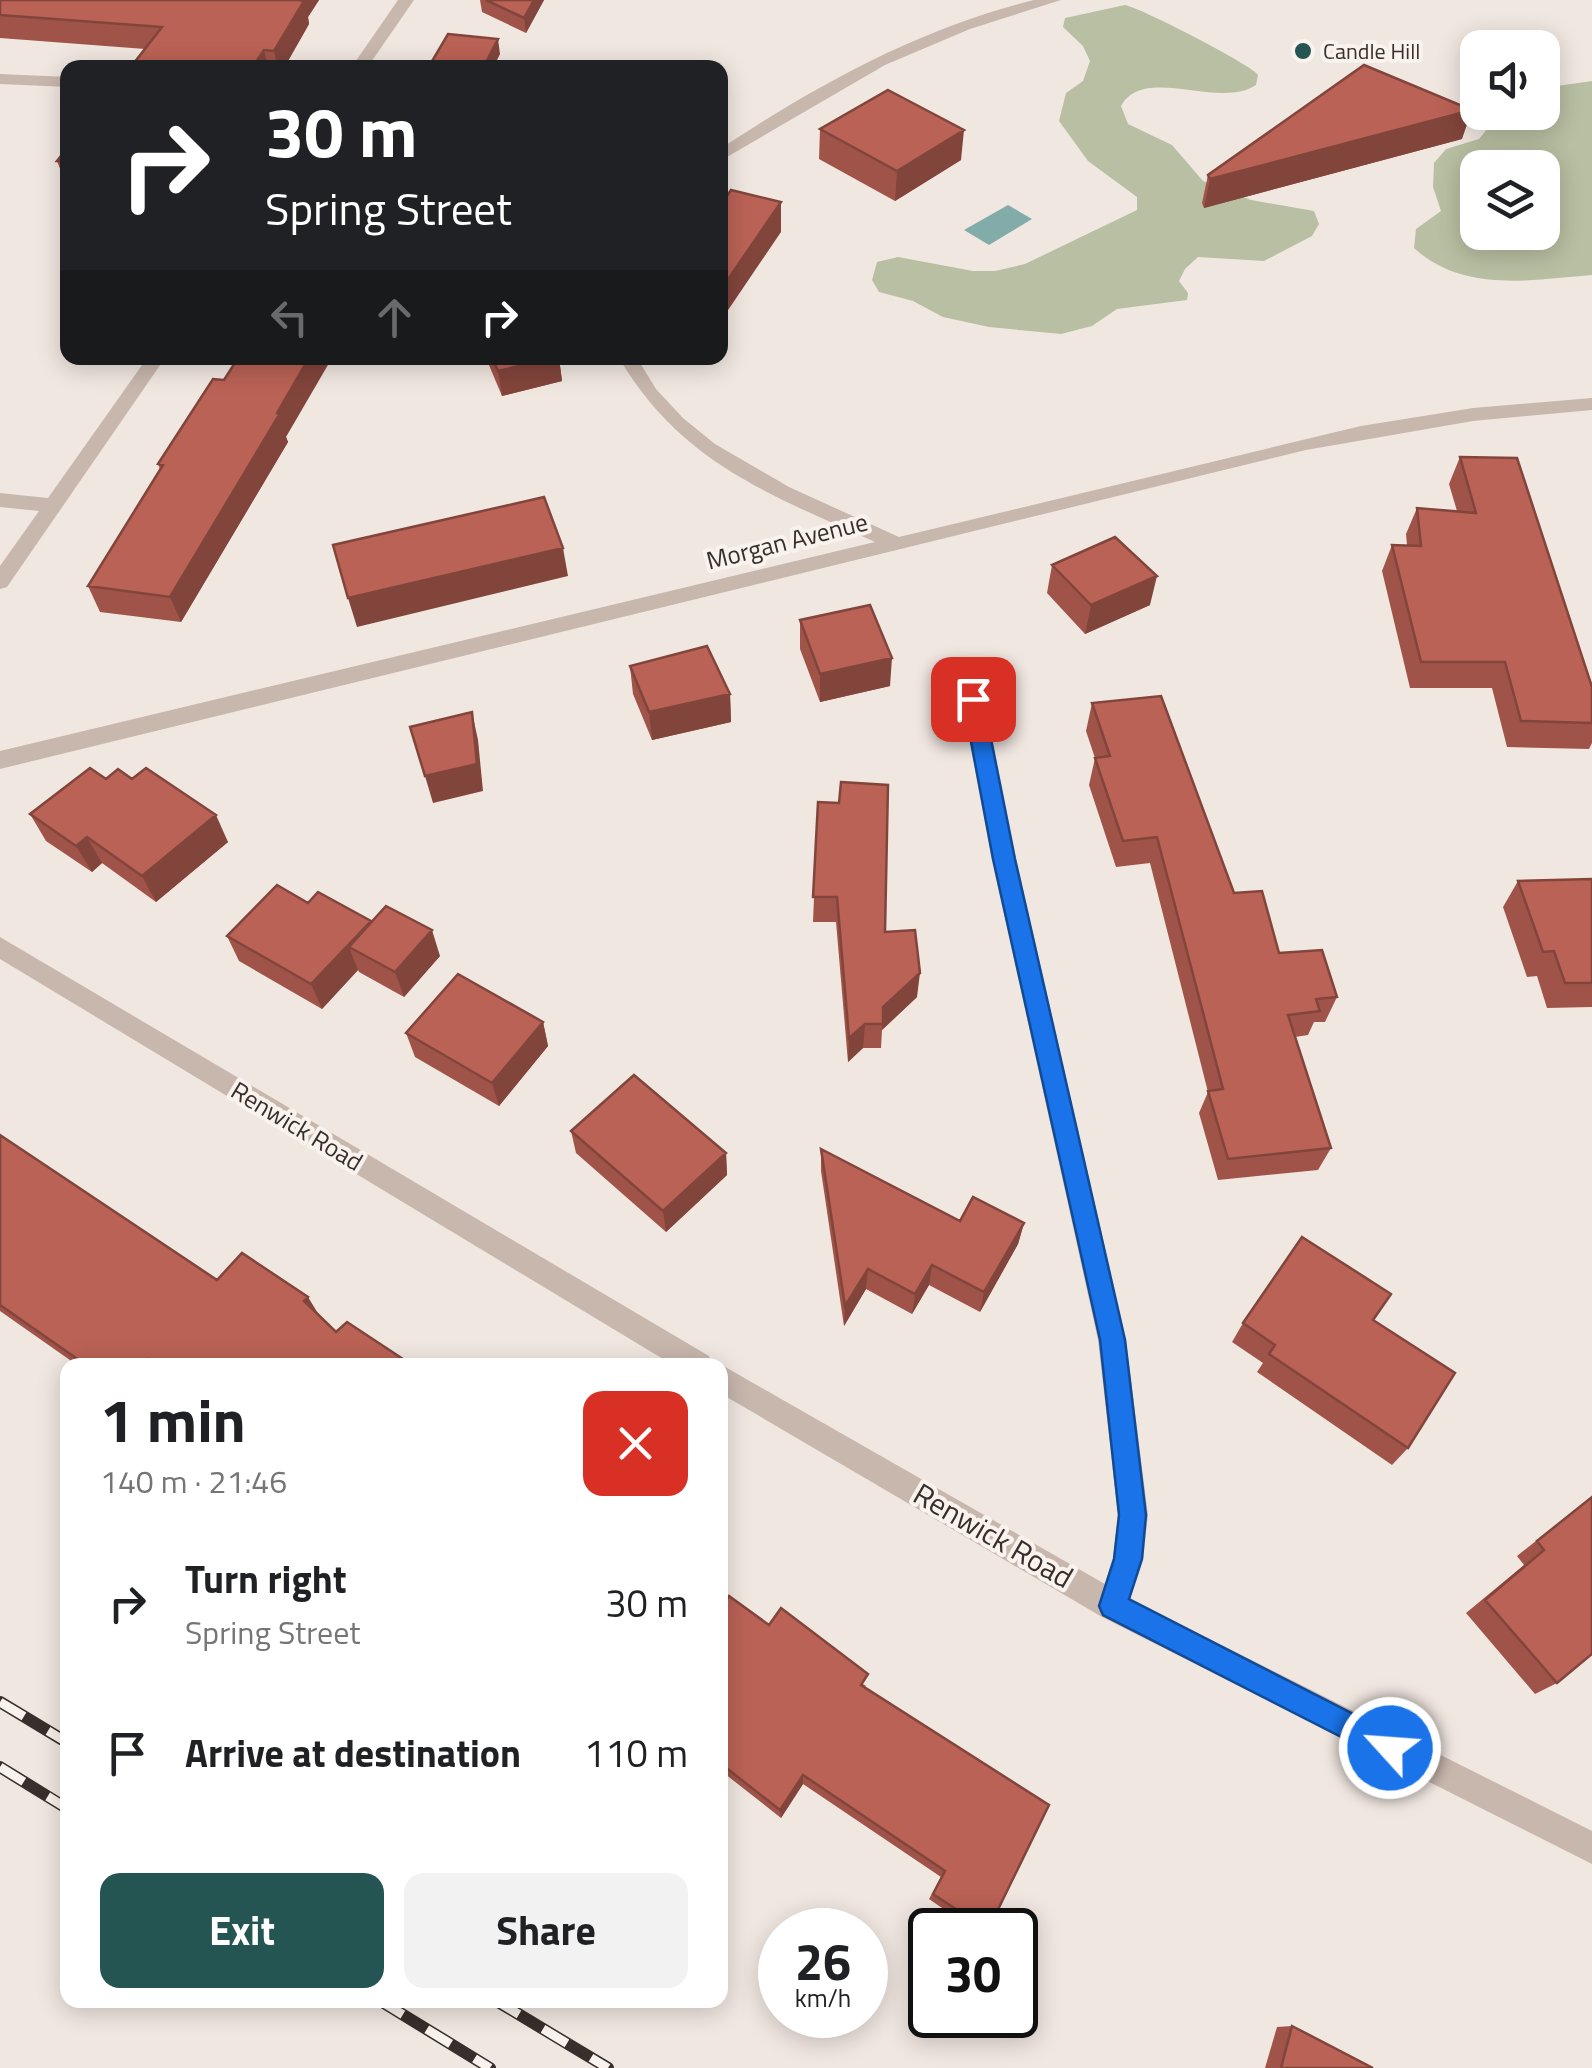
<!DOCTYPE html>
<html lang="en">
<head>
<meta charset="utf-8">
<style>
  :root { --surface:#fff; --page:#f2f2f2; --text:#202124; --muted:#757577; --accent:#245553 }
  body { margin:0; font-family:"Titillium Web",sans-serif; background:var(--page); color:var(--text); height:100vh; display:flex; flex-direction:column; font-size:38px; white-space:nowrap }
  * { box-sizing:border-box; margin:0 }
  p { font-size:32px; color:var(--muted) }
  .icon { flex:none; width:55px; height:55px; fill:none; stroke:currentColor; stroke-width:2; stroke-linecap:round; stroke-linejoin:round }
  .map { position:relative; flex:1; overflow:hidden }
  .sheet { position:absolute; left:60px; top:1358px; width:668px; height:650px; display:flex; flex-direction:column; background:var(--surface); border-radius:20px; box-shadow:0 5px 25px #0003 }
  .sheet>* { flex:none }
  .top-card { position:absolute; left:60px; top:60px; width:668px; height:305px; border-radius:20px; box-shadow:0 5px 25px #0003; background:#202124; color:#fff; overflow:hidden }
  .controls { position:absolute; left:1460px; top:30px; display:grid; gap:20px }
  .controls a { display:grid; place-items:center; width:100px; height:100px; border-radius:20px; background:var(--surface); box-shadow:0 5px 25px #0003; font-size:50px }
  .speed { position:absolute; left:758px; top:1908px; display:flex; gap:20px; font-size:50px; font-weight:700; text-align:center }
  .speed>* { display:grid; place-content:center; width:130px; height:130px; border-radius:50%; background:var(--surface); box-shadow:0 5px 25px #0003; line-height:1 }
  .speed small { font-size:25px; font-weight:400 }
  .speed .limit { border:5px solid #111; border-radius:15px; background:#fff; color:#111 }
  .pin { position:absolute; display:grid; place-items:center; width:85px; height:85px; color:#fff; margin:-42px; border-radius:20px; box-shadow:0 5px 15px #0006 }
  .me { position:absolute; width:110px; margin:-55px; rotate:296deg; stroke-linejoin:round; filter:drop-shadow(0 0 8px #0008) }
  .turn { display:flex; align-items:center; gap:35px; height:210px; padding:0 40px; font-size:45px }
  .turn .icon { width:130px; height:130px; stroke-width:2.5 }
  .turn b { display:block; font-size:70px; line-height:85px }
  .lanes { display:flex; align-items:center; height:95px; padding:0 40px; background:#0003; justify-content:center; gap:50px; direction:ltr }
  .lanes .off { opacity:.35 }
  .round { display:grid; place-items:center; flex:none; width:105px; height:105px; border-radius:20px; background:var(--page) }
  .overview { display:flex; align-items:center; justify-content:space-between; height:170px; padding:0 40px }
  h1 { font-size:60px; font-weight:700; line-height:75px }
  .action { display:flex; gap:20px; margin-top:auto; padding:20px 40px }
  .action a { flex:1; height:115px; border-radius:20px; background:var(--accent); color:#fff; font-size:40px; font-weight:700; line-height:115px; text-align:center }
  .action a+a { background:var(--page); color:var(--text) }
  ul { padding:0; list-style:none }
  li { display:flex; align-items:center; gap:30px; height:150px; padding:0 40px }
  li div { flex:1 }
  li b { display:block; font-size:38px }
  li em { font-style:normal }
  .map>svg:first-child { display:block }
</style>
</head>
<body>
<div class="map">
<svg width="1592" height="2068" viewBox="0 0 1592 2068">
  <rect width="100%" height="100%" fill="#f1e7e1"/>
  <!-- green -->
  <path fill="#b9bfa2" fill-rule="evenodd" d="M 1125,5 C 1141,8 1254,66 1258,75 L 1256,85 C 1219,110 1144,64 1121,106 L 1128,124 L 1172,145 L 1203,181 L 1251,200 L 1314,211 L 1319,224 L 1312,236 L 1264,261 L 1198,257 L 1185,269 L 1179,281 L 1188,293 L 1187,300 L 1117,309 L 1092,326 L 1061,334 L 989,327 L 943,317 L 913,301 L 879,292 L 872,280 L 877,262 L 898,257 L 973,271 L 995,271 L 1025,264 L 1137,210 L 1137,197 L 1088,161 L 1059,121 L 1066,93 L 1083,81 L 1090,61 L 1083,46 L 1063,27 L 1065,18 Z
    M 1592,81 L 1592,275 C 1531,280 1463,293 1414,248 L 1416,229 L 1441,211 L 1433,187 L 1434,163 L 1446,149 L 1479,139 L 1500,113 L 1542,112 L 1543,88 ZM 1478,168 L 1542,168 L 1542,232 L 1478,232 Z"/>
  <!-- water -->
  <path fill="#82aca9" d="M 1008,205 L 1032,219 L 989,245 L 964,230 Z"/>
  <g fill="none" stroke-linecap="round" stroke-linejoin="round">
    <!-- minor -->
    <path fill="#c8b7ad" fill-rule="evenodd" d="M 398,0 L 414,0 L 367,68 L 351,68 Z
      M 1034,0 L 1061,0 L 970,29 L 885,65 L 720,161 L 720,149 C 818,84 920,28 1034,0 Z
      M 0,74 L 68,77 L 68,87 L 0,84 Z
      M 147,358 L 165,358 L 7,587 L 0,589 L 0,566 L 39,511 L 0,507 L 0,493 L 48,498 Z
      M 619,358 L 637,358 L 656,389 L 683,418 L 715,444 L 789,487 L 899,537 L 1361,426 L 1473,408 L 1592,398 L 1592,410 L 1473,421 L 1306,450 L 0,769 L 0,751 L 875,542 C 769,494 681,463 619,358 Z
      M 973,691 L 984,699 L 1016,859 L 1126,1340 L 1148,1515 L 1143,1559 L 1130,1599 L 1592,1831 L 1592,1864 L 1102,1617 L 720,1393 L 720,1364 L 1105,1584 L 1113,1559 L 1118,1515 L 1098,1340 L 992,859 L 962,699 Z
      M 0,937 L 709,1356 L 713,1365 L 673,1365 L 0,959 Z"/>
    <!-- rail casing -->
    <g stroke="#382e2b" stroke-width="12">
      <path id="rail" d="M 0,1702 L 68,1743
        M 0,1767 L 68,1809
        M 379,2000 L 490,2068
        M 495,2000 L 608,2068"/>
    </g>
    <!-- rail -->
    <use href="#rail" stroke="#f9f2ed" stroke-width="9" stroke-dasharray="28" stroke-linecap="butt"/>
  </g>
  <!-- wall -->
  <path fill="#a05449" d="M 0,0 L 319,0 L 308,17 L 309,24 L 284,68 L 130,68 L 145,49 L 0,38 Z
    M 480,0 L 544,0 L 526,33 L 482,12 Z
    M 820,129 L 961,160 L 895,201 L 819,159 Z
    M 1462,139 L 1204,208 L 1202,203 L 1208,175 Z
    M 68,147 L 68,184 L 66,184 L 57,161 Z
    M 486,358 L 559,358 L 562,381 L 502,396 Z
    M 286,437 L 288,442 L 181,622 L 100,612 L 88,586 L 160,469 L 158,464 Z
    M 1460,457 L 1592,687 L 1592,743 L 1589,749 L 1507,747 L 1492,688 L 1410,688 L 1382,571 L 1392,545 L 1407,545 L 1406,534 L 1417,508 L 1457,511 L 1449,484 Z
    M 1052,565 L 1150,605 L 1085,634 L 1047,593 Z
    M 800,620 L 890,686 L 820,702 L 800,649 Z
    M 630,666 L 730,694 L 731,722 L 652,740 L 633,694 Z
    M 1092,703 L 1279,953 L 1337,997 L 1325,1022 L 1314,1022 L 1308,1035 L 1295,1037 L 1331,1148 L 1318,1170 L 1218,1180 L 1199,1113 L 1208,1092 L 1150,863 L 1116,867 L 1089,785 L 1095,758 L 1086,731 Z
    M 106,779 L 228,842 L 156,902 L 102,863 L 92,872 L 46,841 L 30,814 Z
    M 818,802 L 917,997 L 882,1030 L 881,1048 L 863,1048 L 848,1062 L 836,922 L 813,922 Z
    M 1592,879 L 1592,1007 L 1547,1008 L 1537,976 L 1527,977 L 1503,907 L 1518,881 Z
    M 308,903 L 371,921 L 440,956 L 404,997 L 359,972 L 358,970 L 322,1009 L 239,961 L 227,936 Z
    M 543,1022 L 548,1046 L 499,1106 L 415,1057 L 406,1033 Z
    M 571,1131 L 726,1153 L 727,1175 L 666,1232 L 576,1153 Z
    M 0,1135 L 217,1280 L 320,1317 L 336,1332 L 412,1365 L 77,1365 L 0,1311 Z
    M 821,1149 L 960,1221 L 1024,1223 L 1018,1244 L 980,1312 L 929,1285 L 912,1314 L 866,1289 L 844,1326 L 821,1171 Z
    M 1373,1320 L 1408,1448 L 1392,1465 L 1257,1372 L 1263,1363 L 1232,1342 L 1243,1323 Z
    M 1592,1496 L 1592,1654 L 1557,1683 L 1535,1694 L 1466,1613 L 1524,1565 L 1517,1556 Z
    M 720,1609 L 769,1625 L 866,1686 L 865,1687 L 988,1930 L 974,1930 L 929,1899 L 941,1877 L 803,1784 L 781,1818 L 720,1770 Z
    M 1292,2026 L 1373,2068 L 1265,2068 L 1277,2027 Z"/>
  <!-- shaded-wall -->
  <path fill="#82453c" d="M 298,0 L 319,0 L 308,17 L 309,24 L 284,68 L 278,68 L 274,51 Z
    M 534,0 L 544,0 L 526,33 L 524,18 Z
    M 498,39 L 500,54 L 493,68 L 483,68 Z
    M 264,50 L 268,68 L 252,68 Z
    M 1472,110 L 1462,139 L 1204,208 L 1210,179 Z
    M 964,130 L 961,160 L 895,201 L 897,171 Z
    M 781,202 L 781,232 L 720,322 L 720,291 Z
    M 309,358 L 332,358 L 286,437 L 288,442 L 181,622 L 170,597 Z
    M 553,358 L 559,358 L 562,381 L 502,396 L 498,371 Z
    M 563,548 L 568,576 L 357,627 L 348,598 Z
    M 1157,576 L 1150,605 L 1085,634 L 1091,605 Z
    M 892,658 L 890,686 L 820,702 L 820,674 Z
    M 730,694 L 731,722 L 652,740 L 649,712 Z
    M 472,712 L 478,740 L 483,791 L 433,803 L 425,776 Z
    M 216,815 L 228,842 L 156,902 L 142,876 Z
    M 87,837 L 102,863 L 92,872 L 76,846 Z
    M 371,921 L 380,946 L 349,947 L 358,970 L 322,1009 L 311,984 Z
    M 432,930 L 440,956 L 404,997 L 395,972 Z
    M 920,973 L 917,997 L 882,1030 L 883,1007 Z
    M 543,1022 L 548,1046 L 499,1106 L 492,1083 Z
    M 865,1024 L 863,1048 L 848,1062 L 849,1038 Z
    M 726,1153 L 727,1175 L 666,1232 L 663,1211 Z
    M 1024,1223 L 1018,1244 L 980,1312 L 984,1292 Z
    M 932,1265 L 929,1285 L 912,1314 L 915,1294 Z
    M 868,1269 L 866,1289 L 844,1326 L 845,1306 Z
    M 308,1297 L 322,1320 L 304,1301 Z
    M 803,1775 L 803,1784 L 781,1818 L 780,1810 Z"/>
  <!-- building -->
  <path fill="#ba6255" stroke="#82453c" stroke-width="2.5" d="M 0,0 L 298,0 L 304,1 L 274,51 L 264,50 L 252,68 L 130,68 L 162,27 L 0,15 Z
    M 486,0 L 534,0 L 524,18 Z
    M 448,34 L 498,39 L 483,68 L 428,68 Z
    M 1364,65 L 1472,110 L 1210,179 L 1208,175 Z
    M 888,90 L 964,130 L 897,171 L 820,129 Z
    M 68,147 L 68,161 L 57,161 Z
    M 731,190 L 781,202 L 720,291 L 720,206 Z
    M 238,358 L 309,358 L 277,413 L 279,415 L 170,597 L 88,586 L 163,465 L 158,464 L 213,379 L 224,380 Z
    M 492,358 L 553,358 L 498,371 Z
    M 1460,457 L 1517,458 L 1592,687 L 1592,723 L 1521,721 L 1505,662 L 1421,662 L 1392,545 L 1421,546 L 1417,508 L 1476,513 Z
    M 544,497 L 563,548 L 348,598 L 333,545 Z
    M 1115,537 L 1157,576 L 1091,605 L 1052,565 Z
    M 870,605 L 892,658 L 820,674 L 800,620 Z
    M 707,646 L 730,694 L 649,712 L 630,666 Z
    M 1161,696 L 1234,893 L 1262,891 L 1279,953 L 1322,950 L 1337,997 L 1316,999 L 1320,1011 L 1288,1015 L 1331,1148 L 1228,1159 L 1208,1091 L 1223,1089 L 1157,837 L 1123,841 L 1095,758 L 1110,756 L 1092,703 Z
    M 472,712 L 477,764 L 425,776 L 410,727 Z
    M 90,768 L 106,779 L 118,769 L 132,779 L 146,768 L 216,815 L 142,876 L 87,837 L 76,846 L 30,814 Z
    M 841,782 L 888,785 L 885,932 L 915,930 L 920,973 L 883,1007 L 883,1024 L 865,1024 L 849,1038 L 837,897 L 813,897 L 818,802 L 839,803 Z
    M 1592,879 L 1592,983 L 1565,983 L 1554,951 L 1543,952 L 1518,881 Z
    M 277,885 L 308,903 L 318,892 L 371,921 L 311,984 L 227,936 Z
    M 386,906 L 432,930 L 395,972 L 349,947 Z
    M 458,974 L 543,1022 L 492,1083 L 406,1033 Z
    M 634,1075 L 726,1153 L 663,1211 L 571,1131 Z
    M 0,1135 L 217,1280 L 242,1253 L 308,1297 L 304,1301 L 336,1332 L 347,1322 L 412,1365 L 157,1365 L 148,1359 L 143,1365 L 86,1365 L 0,1305 Z
    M 821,1149 L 960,1221 L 973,1197 L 1024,1223 L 984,1292 L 932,1265 L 915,1294 L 868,1269 L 845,1306 Z
    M 1302,1237 L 1391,1294 L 1373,1320 L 1455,1373 L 1408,1448 L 1269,1354 L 1275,1345 L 1243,1323 Z
    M 1592,1497 L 1592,1654 L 1557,1683 L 1485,1600 L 1544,1550 L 1537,1541 Z
    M 729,1596 L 769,1625 L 781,1608 L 868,1674 L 861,1685 L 1049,1805 L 988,1930 L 933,1894 L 945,1871 L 803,1775 L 780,1810 L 720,1763 L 720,1609 Z
    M 1292,2026 L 1373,2068 L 1281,2068 Z"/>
  <!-- route -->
  <path fill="#1a73e8" stroke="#114b97" stroke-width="2.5" d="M 973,692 L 983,699 L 1015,859 L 1125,1340 L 1146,1515 L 1142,1559 L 1129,1599 L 1400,1738 L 1404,1748 L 1400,1758 L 1390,1762 L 1103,1615 L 1099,1606 L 1114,1559 L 1119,1515 L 1100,1340 L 993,859 L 963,699 Z"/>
  <!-- markers -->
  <circle fill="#245553" stroke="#f9f2ed" stroke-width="4" cx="1303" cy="51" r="10"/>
  <g text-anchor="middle" stroke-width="8" stroke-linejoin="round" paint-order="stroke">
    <!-- far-poi labels -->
    <g font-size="22" fill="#382e2b" stroke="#f9f2ed" text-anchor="start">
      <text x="1323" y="59">Candle Hill</text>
    </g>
    <!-- street labels -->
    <g font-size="25" fill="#382e2b" stroke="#f9f2ed">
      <text transform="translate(787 541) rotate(-14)" y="9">Morgan Avenue</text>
      <text transform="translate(297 1126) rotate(31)" y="9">Renwick Road</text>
    </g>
    <!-- near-street labels -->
    <g font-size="30" fill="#382e2b" stroke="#f9f2ed">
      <text transform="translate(993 1536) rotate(30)" y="10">Renwick Road</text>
    </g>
  </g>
</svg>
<div class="controls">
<a><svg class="icon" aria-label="sound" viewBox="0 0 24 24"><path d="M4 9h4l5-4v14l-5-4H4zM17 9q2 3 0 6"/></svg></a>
<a><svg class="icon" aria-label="layers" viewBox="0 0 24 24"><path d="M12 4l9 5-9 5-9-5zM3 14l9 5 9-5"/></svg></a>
</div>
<div class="speed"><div>26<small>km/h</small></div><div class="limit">30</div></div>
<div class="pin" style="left:973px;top:699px;background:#d93025"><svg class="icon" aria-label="arrive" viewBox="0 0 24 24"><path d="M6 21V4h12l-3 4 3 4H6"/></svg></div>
<svg class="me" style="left:1390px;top:1748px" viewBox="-20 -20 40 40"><circle r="17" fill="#1a73e8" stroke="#fff" stroke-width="3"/><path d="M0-11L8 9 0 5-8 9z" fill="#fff"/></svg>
<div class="top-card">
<div class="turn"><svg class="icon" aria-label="right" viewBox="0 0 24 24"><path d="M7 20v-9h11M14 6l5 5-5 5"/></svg><div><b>30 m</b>Spring Street</div></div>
<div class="lanes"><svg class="icon off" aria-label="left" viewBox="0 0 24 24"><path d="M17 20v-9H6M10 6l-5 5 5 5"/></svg><svg class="icon off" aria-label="ahead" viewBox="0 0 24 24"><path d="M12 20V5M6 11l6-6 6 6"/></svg><svg class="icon" aria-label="right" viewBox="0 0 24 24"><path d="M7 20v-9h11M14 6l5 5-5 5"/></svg></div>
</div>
<section class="sheet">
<div class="overview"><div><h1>1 min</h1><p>140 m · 21:46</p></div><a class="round" style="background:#d93025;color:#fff"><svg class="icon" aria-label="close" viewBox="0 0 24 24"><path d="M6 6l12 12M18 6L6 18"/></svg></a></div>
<ul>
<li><svg class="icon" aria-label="right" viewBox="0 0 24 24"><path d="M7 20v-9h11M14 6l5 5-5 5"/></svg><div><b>Turn right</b><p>Spring Street</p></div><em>30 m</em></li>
<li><svg class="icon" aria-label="arrive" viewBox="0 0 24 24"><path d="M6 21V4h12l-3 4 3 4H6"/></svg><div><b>Arrive at destination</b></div><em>110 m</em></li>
</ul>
<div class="action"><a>Exit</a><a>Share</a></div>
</section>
</div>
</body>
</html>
